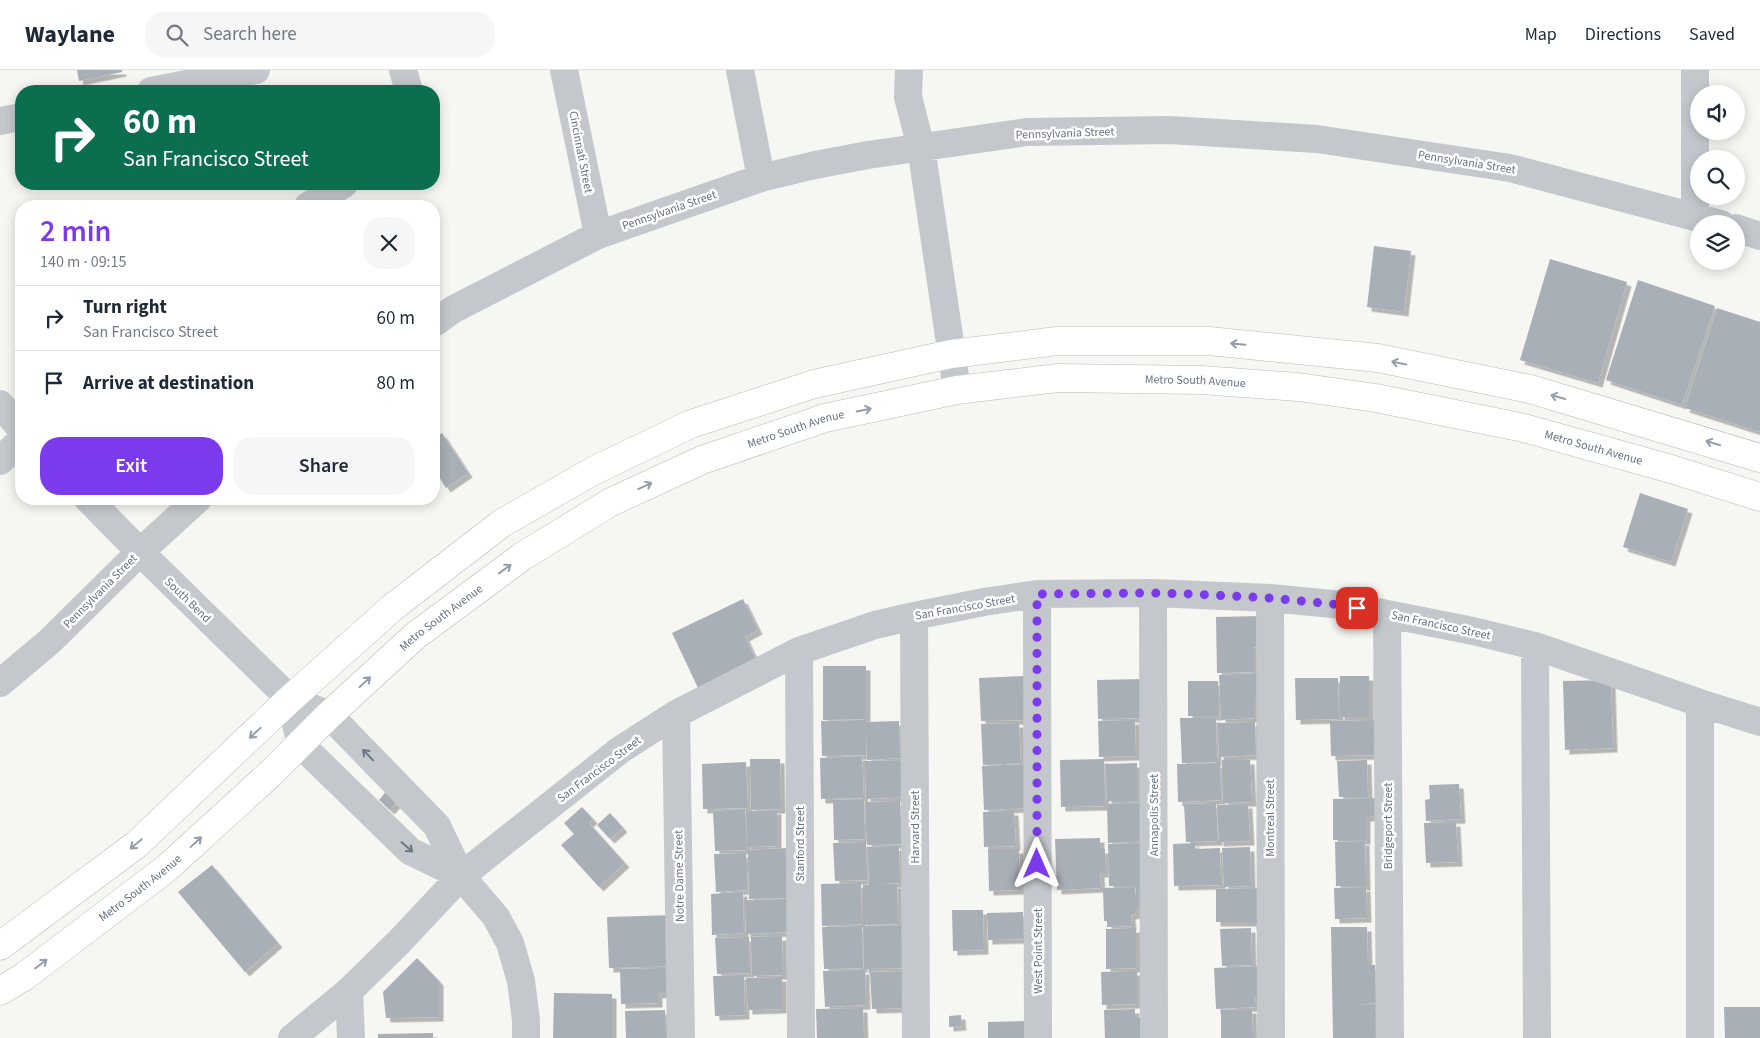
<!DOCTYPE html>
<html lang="en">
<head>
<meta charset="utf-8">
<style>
  :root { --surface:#fff; --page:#f6f6f7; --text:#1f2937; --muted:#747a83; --line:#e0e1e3; --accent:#7c3aed }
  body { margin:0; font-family:"Source Sans 3",sans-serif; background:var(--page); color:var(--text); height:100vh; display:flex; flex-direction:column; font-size:19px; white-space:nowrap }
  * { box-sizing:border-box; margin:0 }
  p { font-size:16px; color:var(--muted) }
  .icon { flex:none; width:28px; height:28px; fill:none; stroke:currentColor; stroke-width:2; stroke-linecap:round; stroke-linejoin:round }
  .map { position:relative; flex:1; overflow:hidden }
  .details { position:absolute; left:15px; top:130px; width:425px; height:305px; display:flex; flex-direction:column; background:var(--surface); border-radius:20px; box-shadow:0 2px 12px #0003 }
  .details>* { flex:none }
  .hud { position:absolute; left:15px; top:15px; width:425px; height:105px; border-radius:20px; box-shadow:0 2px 12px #0003; background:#0b6e4f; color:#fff; overflow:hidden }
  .buttons { position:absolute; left:1690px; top:15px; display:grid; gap:10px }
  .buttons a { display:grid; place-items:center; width:55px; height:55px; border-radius:50%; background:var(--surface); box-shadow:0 2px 12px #0003; font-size:25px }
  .pin { position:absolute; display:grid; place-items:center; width:42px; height:42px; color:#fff; margin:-21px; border-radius:10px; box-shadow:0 2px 8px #0006 }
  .me { position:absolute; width:55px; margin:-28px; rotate:0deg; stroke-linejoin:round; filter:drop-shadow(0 0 4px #0008) }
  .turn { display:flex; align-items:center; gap:18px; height:105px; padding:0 25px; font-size:22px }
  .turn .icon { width:65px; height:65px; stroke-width:2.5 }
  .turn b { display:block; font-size:35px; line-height:42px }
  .round { display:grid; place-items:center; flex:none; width:52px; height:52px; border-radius:20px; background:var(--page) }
  .headline { display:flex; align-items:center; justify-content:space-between; height:85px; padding:0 25px }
  h1 { font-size:30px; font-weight:600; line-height:38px; color:var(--accent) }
  .action { display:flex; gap:10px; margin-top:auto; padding:10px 25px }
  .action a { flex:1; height:58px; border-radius:20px; background:var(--accent); color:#fff; font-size:20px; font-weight:600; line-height:58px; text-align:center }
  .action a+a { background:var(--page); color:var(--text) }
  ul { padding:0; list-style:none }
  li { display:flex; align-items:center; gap:15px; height:65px; padding:0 25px; border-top:1px solid var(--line) }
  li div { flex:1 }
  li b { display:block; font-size:19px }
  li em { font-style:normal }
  header { display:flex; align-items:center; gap:30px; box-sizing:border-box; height:70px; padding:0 25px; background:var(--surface); border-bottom:1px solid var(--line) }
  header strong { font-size:24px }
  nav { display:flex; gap:28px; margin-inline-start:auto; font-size:18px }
  .search { width:350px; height:45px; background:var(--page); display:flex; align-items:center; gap:12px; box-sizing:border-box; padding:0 18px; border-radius:20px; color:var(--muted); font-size:19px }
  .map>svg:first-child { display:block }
</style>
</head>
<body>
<header>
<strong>Waylane</strong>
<div class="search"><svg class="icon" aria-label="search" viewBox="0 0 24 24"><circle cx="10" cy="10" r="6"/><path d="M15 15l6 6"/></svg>Search here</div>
<nav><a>Map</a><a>Directions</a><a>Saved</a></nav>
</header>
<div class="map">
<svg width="1760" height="968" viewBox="0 0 1760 968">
  <defs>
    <filter id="shadow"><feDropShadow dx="4.5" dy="4.5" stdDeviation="0" flood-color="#0004"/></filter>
  </defs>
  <rect width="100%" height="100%" fill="#f6f6f3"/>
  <!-- building -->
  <path fill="#a9afb6" filter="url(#shadow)" d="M 77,0 L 122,0 L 122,2 L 79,11 Z
    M 1374,176 L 1411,181 L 1404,242 L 1367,237 Z
    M 1550,189 L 1627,212 L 1598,313 L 1520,290 Z
    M 1638,210 L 1715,236 L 1682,335 L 1606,310 Z
    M 1717,238 L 1760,252 L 1760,362 L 1685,338 Z
    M 442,363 L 468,403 L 446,418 L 434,399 L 434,369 Z
    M 1640,423 L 1688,439 L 1671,492 L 1623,477 Z
    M 743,529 L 758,560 L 745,567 L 757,592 L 699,620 L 672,563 Z
    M 1261,546 L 1261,578 L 1254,577 L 1254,602 L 1217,603 L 1216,547 Z
    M 823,596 L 866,596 L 866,649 L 823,650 Z
    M 1262,603 L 1263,628 L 1254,628 L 1254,648 L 1221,650 L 1219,605 Z
    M 1025,606 L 1027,650 L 981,651 L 979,608 Z
    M 1340,606 L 1369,606 L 1369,647 L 1340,647 Z
    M 1295,608 L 1338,608 L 1339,649 L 1296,650 Z
    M 1143,609 L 1144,648 L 1098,649 L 1097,610 Z
    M 1611,610 L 1613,678 L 1565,680 L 1563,611 Z
    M 1188,611 L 1218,611 L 1218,646 L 1188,646 Z
    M 1180,648 L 1216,648 L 1217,692 L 1182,693 Z
    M 866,650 L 866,652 L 899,651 L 900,688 L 867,690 L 866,663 L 866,685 L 822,686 L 821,651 Z
    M 1135,650 L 1136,686 L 1099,687 L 1098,651 Z
    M 1378,650 L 1378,685 L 1331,686 L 1330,651 Z
    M 1255,652 L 1256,685 L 1219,687 L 1218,653 Z
    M 1019,653 L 1021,693 L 983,695 L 981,654 Z
    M 862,686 L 864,728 L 821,729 L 820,688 Z
    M 750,689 L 780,689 L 781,739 L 751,740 Z
    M 1104,689 L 1105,736 L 1061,737 L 1060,690 Z
    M 910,690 L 911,727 L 866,729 L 865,691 Z
    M 1222,690 L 1250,690 L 1252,732 L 1223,733 Z
    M 1367,690 L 1368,727 L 1339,727 L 1337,691 Z
    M 746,692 L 748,738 L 703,739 L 702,694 Z
    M 1137,693 L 1137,731 L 1107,731 L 1106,694 Z
    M 1220,693 L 1221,730 L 1178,732 L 1177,694 Z
    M 1028,694 L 1030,738 L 984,740 L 982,696 Z
    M 1459,714 L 1461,749 L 1426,751 L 1425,730 L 1430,729 L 1429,715 Z
    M 389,718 L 400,729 L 390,740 L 379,730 Z
    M 1380,728 L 1380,746 L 1366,747 L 1366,770 L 1333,770 L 1333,729 Z
    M 864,729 L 865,769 L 834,770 L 833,730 Z
    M 900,731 L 902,774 L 867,775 L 865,732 Z
    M 1148,732 L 1150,771 L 1108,773 L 1107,734 Z
    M 1216,733 L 1218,771 L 1186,772 L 1184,734 Z
    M 1248,734 L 1250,771 L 1219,772 L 1217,735 Z
    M 582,737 L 593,749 L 589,753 L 625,793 L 599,817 L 561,775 L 574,764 L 564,753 Z
    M 745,739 L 747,780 L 715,781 L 713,741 Z
    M 777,740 L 777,776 L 747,777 L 746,741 Z
    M 1014,741 L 1016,776 L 984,777 L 983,742 Z
    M 610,743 L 623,758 L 610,769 L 597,755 Z
    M 1456,752 L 1458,792 L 1426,793 L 1424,753 Z
    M 1100,768 L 1100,779 L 1105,779 L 1106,803 L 1100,803 L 1101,818 L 1057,820 L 1055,769 Z
    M 1365,771 L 1366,816 L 1336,816 L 1335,772 Z
    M 866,772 L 867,810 L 835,811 L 833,773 Z
    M 1148,773 L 1149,816 L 1109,816 L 1108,774 Z
    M 1195,773 L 1195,779 L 1220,778 L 1221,815 L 1174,816 L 1173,774 Z
    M 899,776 L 900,813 L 880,814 L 897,814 L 898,854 L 863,855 L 863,815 L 869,815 L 868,777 Z
    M 1250,777 L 1251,816 L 1224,817 L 1222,778 Z
    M 789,778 L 790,828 L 749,829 L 748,780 Z
    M 988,779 L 1019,779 L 1020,820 L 989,821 Z
    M 746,783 L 748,820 L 716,822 L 714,784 Z
    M 212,795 L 278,873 L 245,902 L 178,822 Z
    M 861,813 L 862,854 L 822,856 L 821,814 Z
    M 1136,816 L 1147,816 L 1147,837 L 1136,837 L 1136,844 L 1131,845 L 1132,856 L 1107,857 L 1107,851 L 1104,851 L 1103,818 L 1135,817 L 1136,829 Z
    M 1366,817 L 1367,848 L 1335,849 L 1334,818 Z
    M 1263,818 L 1264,854 L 1252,855 L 1252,852 L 1216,852 L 1216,819 Z
    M 743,822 L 744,863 L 712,865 L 711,824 Z
    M 788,829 L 790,862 L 746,864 L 745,830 Z
    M 952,840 L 983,840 L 984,880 L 953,881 Z
    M 1023,842 L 1024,869 L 988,870 L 987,843 Z
    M 675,845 L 677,896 L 609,898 L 607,847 Z
    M 910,855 L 911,898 L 864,899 L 863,856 Z
    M 862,856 L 863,898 L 824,899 L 822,857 Z
    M 1331,857 L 1367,857 L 1368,895 L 1375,895 L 1376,933 L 1355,935 L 1375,934 L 1375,968 L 1333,968 Z
    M 1136,858 L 1136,898 L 1106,899 L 1106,859 Z
    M 1251,858 L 1252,895 L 1222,896 L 1220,859 Z
    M 782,866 L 783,905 L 752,906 L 751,867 Z
    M 749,867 L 750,903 L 717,904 L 715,868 Z
    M 417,888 L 439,911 L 439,947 L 386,948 L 383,922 Z
    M 1262,896 L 1263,926 L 1254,926 L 1255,937 L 1216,939 L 1214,898 Z
    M 666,898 L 666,923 L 658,924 L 658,933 L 621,934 L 620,899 Z
    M 865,900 L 866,935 L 825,937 L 823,901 Z
    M 910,901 L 912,938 L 872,939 L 870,902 Z
    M 1137,901 L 1137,934 L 1102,935 L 1101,902 Z
    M 744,905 L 745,945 L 715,946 L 713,906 Z
    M 782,907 L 782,939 L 748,940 L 746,908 Z
    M 554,923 L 612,924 L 612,968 L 553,968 Z
    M 1724,937 L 1760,937 L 1760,968 L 1725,968 Z
    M 863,938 L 864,968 L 817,968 L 816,939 Z
    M 1135,939 L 1135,948 L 1144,948 L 1144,968 L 1105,968 L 1104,940 Z
    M 1252,939 L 1253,968 L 1221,968 L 1221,940 Z
    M 665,940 L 666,968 L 626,968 L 625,941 Z
    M 961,945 L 962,956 L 949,957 L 949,946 Z
    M 1029,951 L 1029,968 L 988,968 L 988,952 Z
    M 433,963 L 433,968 L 378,968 L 378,964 Z"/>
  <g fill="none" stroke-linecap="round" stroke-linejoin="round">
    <!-- secondary casing -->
    <g stroke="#b6babf" stroke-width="29">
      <g id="secondary">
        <path d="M 0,876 L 137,774 L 290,629 L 393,537 L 502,453 L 595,400 L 691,354 L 814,314 L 951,284 L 1057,271 L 1209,271 L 1378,288 L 1530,319 L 1760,388"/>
        <path id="s1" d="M 0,921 L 25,906 L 167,798 L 271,703 L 329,645 L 415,566 L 523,486 L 611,432 L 702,390 L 825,348 L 957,320 L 1058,308 L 1201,310 L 1298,317 L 1376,328 L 1524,358 L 1671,399 L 1760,427"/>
      </g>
    </g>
    <!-- street -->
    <path stroke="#c4c7cb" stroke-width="28" d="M 403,0 L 409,21
      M 564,0 L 598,165
      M 740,0 L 761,108
      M 909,0 L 908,27 L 921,77 L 957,320
      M 1695,0 L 1695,146
      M 151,21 L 256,0
      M 0,51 L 21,47
      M 308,136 L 344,114
      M 1736,158 L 1760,166
      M 434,253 L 454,239 L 598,165 L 761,108 L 815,95 L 868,85 L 1027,62 L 1170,60 L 1317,69 L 1510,98 L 1721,154
      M 0,334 L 21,359
      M 0,391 L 21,370
      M 88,429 L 140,482 L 290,629 L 329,645 L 437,756 L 461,806 L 496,847 L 510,873 L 521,911 L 526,950 L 526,968
      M 1153,523 L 1154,968
      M 1037,524 L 1038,968
      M 1270,528 L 1271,968
      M 1387,544 L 1390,968
      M 914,546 L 916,968
      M 1535,576 L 1537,968
      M 799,581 L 801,968
      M 0,613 L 50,571 L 140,482 L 198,429
      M 290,629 L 301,675 L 410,781 L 461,806
      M 1700,633 L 1700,968
      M 676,644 L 681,968
      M 349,921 L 351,968
      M 292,968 L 349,921 L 399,872 L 461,806 L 620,680 L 676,644 L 799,581 L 875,555 L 914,546 L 984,532 L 1037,524 L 1153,523 L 1270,528 L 1342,535 L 1473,561 L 1535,576 L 1700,633 L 1760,652"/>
    <!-- secondary -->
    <use href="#secondary" stroke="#fff" stroke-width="28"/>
  </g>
  <!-- one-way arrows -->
  <defs><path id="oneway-shaft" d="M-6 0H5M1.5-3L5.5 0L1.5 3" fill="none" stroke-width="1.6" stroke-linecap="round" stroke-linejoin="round" transform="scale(1.25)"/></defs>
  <g stroke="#949da8">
    <use href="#oneway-shaft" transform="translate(1238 274) rotate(-175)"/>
    <use href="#oneway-shaft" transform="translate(1399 293) rotate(-169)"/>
    <use href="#oneway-shaft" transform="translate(1558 327) rotate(-164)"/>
    <use href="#oneway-shaft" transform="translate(864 340) rotate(-12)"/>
    <use href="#oneway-shaft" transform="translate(1713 373) rotate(-163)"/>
    <use href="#oneway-shaft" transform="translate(645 416) rotate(-25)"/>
    <use href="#oneway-shaft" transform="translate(505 499) rotate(-36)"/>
    <use href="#oneway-shaft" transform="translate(365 612) rotate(-43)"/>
    <use href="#oneway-shaft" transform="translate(255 663) rotate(137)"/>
    <use href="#oneway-shaft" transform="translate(196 772) rotate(-43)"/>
    <use href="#oneway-shaft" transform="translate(136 774) rotate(140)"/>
    <use href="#oneway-shaft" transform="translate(41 894) rotate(-37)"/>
  </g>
  <g stroke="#6b7787">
    <use href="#oneway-shaft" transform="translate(368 685) rotate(-134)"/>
    <use href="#oneway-shaft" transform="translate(407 777) rotate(41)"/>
  </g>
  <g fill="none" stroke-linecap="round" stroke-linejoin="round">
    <!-- route -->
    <path stroke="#7c3aed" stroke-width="9" stroke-dasharray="0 16.2" d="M 1037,794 L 1037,524 L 1153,523 L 1192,524 L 1270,528 L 1342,535 L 1357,538"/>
  </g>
  <g text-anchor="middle" stroke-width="5" stroke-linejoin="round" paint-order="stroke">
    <!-- street labels -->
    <g font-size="12" fill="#667383" stroke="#fff">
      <text transform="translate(1065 63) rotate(-2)" y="4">Pennsylvania Street</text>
      <text transform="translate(581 82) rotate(79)" y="4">Cincinnati Street</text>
      <text transform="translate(1467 92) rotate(9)" y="4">Pennsylvania Street</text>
      <text transform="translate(669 140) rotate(-19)" y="4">Pennsylvania Street</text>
      <text dy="4" stroke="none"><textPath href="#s1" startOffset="1389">Metro South Avenue</textPath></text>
      <text dy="4" stroke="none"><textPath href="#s1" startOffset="984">Metro South Avenue</textPath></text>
      <text dy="4" stroke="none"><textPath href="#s1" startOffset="1794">Metro South Avenue</textPath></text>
      <text transform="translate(100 521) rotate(-45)" y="4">Pennsylvania Street</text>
      <text transform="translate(188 530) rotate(44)" y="4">South Bend</text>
      <text transform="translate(965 537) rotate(-10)" y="4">San Francisco Street</text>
      <text dy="4" stroke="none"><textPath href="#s1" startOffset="579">Metro South Avenue</textPath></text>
      <text transform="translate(1441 555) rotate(12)" y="4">San Francisco Street</text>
      <text transform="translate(599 699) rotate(-37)" y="4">San Francisco Street</text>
      <text transform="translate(1154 745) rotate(-90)" y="4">Annapolis Street</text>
      <text transform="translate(1270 748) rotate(-90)" y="4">Montreal Street</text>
      <text transform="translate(1388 756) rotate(-90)" y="4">Bridgeport Street</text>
      <text transform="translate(915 757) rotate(-90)" y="4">Harvard Street</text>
      <text transform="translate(800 774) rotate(-90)" y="4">Stanford Street</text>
      <text transform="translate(679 806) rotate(-91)" y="4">Notre Dame Street</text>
      <text dy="4" stroke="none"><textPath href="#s1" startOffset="174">Metro South Avenue</textPath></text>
      <text transform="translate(1038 881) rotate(-90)" y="4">West Point Street</text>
    </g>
  </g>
</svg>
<div class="buttons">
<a><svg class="icon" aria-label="sound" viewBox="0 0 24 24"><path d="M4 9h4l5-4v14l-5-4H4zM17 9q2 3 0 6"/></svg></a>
<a><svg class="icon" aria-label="search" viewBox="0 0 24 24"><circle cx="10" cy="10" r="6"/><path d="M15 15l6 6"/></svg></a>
<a><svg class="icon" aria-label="layers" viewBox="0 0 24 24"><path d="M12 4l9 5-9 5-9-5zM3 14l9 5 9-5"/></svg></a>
</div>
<div class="pin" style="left:1357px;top:538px;background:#d93025"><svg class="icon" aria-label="arrive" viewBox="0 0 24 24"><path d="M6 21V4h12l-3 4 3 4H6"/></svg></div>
<svg class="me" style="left:1037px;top:794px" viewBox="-20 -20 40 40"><path d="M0-17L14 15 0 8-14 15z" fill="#7c3aed" stroke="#fff" stroke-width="4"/></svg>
<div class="hud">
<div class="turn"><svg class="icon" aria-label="right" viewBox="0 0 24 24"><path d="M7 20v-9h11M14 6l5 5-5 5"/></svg><div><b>60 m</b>San Francisco Street</div></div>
</div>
<section class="details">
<div class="headline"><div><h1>2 min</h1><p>140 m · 09:15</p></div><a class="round"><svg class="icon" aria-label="close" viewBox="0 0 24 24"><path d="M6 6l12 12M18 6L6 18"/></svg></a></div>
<ul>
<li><svg class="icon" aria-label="right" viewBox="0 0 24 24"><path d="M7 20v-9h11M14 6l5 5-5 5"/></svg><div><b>Turn right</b><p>San Francisco Street</p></div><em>60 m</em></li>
<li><svg class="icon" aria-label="arrive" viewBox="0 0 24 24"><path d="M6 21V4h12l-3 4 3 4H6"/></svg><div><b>Arrive at destination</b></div><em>80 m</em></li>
</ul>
<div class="action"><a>Exit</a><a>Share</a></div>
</section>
</div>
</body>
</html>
